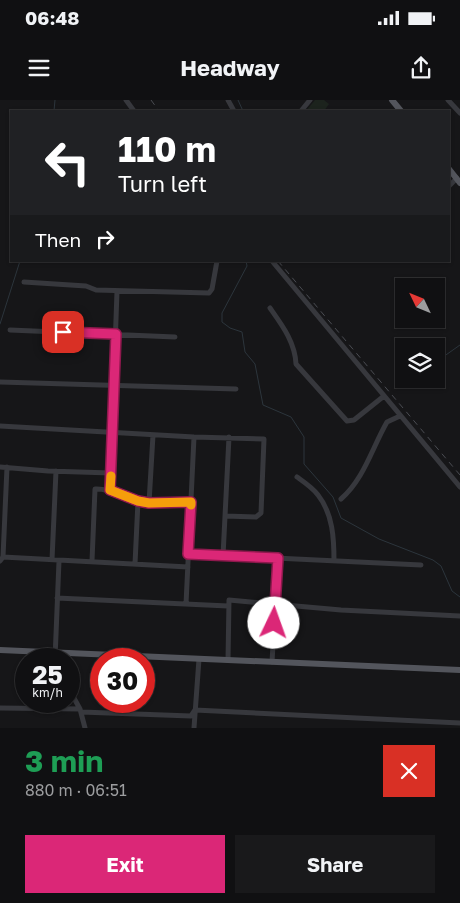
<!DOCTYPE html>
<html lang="en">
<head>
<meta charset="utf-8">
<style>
  :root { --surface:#101012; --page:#19191b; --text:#f1f3f6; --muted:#9c9d9f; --line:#303032; --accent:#db2777 }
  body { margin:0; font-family:"Golos Text",sans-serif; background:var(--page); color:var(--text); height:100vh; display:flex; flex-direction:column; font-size:19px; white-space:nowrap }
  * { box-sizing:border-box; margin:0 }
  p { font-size:16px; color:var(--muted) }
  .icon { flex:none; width:28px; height:28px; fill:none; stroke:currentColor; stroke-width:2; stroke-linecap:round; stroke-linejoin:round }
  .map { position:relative; height:628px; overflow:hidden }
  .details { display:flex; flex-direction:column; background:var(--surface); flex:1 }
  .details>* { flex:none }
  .top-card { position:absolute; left:10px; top:10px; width:440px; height:152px; border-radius:0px; box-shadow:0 1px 4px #0004,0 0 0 1px var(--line); background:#202124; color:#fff; overflow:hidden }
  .needle { width:32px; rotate:313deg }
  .tools { position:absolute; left:395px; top:178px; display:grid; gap:10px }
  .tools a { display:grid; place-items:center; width:50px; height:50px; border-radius:0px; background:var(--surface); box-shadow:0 1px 4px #0004,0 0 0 1px var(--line); font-size:25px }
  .speed { position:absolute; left:15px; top:548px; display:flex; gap:10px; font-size:25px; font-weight:700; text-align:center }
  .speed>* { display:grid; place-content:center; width:65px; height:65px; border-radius:50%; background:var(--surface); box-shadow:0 1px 4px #0004,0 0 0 1px var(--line); line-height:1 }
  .speed small { font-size:12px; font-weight:400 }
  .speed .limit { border:8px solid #d22; background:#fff; color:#111 }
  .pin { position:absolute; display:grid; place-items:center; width:42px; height:42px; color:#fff; margin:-21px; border-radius:10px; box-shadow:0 2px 8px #0006 }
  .me { position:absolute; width:55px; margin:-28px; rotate:3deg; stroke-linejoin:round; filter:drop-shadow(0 0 4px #0008) }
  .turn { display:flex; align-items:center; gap:18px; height:105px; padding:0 25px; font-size:22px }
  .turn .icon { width:65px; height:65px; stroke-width:2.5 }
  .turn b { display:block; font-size:35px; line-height:42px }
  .then { display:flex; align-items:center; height:48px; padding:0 25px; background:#0003; gap:10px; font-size:19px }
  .round { display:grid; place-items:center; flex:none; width:52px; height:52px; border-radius:0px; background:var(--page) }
  .head { display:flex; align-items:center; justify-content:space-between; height:85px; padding:0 25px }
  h1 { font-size:30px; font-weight:700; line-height:38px; color:#1e9e55 }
  .action { display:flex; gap:10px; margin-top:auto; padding:10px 25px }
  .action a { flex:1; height:58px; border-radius:0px; background:var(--accent); color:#fff; font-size:20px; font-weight:700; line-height:58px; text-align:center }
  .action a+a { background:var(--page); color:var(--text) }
  .status { display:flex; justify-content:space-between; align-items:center; height:35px; padding:0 25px; background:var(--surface); direction:ltr }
  .status svg { height:14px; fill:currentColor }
  header { display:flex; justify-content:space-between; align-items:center; height:65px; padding:0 25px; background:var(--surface); font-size:22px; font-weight:700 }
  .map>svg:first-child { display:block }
</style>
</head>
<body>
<div class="status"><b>06:48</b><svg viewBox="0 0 49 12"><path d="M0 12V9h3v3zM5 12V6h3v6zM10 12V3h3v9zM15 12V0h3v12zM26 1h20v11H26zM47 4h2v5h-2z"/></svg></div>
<header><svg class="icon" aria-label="menu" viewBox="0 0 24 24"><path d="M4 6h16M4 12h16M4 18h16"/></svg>Headway<svg class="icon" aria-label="share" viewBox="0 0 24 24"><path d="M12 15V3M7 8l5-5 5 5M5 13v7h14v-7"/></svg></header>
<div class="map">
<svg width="460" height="628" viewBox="0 0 460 628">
  <rect width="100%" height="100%" fill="#161618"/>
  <!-- green -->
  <path fill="#1c231d" d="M 315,0 L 324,0 L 329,4 L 324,11 L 306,11 Z"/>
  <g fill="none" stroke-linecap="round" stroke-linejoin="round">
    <!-- stream -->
    <path stroke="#2c353c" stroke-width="1" d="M 238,0 L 243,11
      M 54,11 L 55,0
      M 246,161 L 247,166 L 222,213 L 222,222 L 230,228 L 242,232 L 245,252 L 255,264 L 263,305 L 291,317 L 304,337 L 304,364 L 333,397 L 341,418 L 379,439 L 433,460 L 441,466 L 452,491 L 460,497
      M 0,224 L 20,161
      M 436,259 L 443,257 L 460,245
      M 395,274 L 404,271"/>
    <!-- minor -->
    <path stroke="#37383d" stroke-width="5" d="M 126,0 L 134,11
      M 228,0 L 234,11
      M 448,0 L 460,13
      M 301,11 L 310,0
      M 449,86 L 457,78
      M 272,161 L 460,387
      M 24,182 L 86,186 L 96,190 L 209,193 L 212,189 L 217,161
      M 270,208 C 282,225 295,242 296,264 L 347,321 L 354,320 L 384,296
      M 10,230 L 175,237
      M 0,282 L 236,289
      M 0,326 L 194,337 L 264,339 L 261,413 L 256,417 L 225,416
      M 0,367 L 48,371 L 111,373
      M 297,377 C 304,382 313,388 318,395 C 333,414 334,439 334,461
      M 110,390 L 117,191
      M 341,399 C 364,379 372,348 387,322 L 400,316
      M 149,403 L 153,335
      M 188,454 L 421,465
      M 223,456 L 229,337
      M 3,457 L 188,467
      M 52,460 L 56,371
      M 0,461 L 3,457 L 7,367
      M 92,461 L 95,389 C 112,388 124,399 140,401 C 156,404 174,402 191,402
      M 135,464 L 138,401
      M 57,498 L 228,506
      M 186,504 L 194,337
      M 55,559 L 59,461
      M 228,560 L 229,500 L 341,510 L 460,516
      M 272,562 L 278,458
      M 69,589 L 80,609 L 85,628
      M 0,608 L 80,609
      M 81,612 L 191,616 L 195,610 L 460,623
      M 194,628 L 199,559"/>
    <!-- major -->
    <path stroke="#53555c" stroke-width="6" d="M 392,0 L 401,11
      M 449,69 L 460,83
      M 0,550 L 460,570"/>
    <!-- rail -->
    <path stroke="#4a4c52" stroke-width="1" stroke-dasharray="6 5" stroke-linecap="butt" d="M 151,0 L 159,11
      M 278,161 L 460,375"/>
  </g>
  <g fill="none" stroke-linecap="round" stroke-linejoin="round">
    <!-- route casing -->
    <g stroke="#8e194d" stroke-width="12">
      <path id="route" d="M 63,232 L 116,234 L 110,390 L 138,401 L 149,403 L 191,402 L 188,454 L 278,458 L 274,523"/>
    </g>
    <!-- route -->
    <use href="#route" stroke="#db2777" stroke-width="9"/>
    <!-- slow -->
    <path stroke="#f59e0b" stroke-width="9" d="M 111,376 L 110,390 L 138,401 L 149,403 L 191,402 L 191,405"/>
  </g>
</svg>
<div class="tools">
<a><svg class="needle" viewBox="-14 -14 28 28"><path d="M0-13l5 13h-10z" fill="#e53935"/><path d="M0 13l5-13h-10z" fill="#9c9d9f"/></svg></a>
<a><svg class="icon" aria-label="layers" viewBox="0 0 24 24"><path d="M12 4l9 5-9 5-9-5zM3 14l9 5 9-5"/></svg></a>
</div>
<div class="speed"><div>25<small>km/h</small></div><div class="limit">30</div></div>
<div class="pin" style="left:63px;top:232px;background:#d93025"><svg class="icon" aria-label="arrive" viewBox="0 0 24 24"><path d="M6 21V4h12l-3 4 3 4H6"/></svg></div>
<svg class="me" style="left:274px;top:523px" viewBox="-20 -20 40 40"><circle r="19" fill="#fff"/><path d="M0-13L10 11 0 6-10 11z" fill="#db2777"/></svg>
<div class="top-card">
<div class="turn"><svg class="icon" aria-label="left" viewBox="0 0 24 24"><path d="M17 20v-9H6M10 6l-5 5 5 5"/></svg><div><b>110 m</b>Turn left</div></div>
<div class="then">Then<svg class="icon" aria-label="right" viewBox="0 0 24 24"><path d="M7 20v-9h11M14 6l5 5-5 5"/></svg></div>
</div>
</div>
<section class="details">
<div class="head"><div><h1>3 min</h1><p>880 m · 06:51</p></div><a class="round" style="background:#d93025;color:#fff"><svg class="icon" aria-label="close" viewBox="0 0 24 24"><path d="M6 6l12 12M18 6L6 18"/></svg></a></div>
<div class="action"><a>Exit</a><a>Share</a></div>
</section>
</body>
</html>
